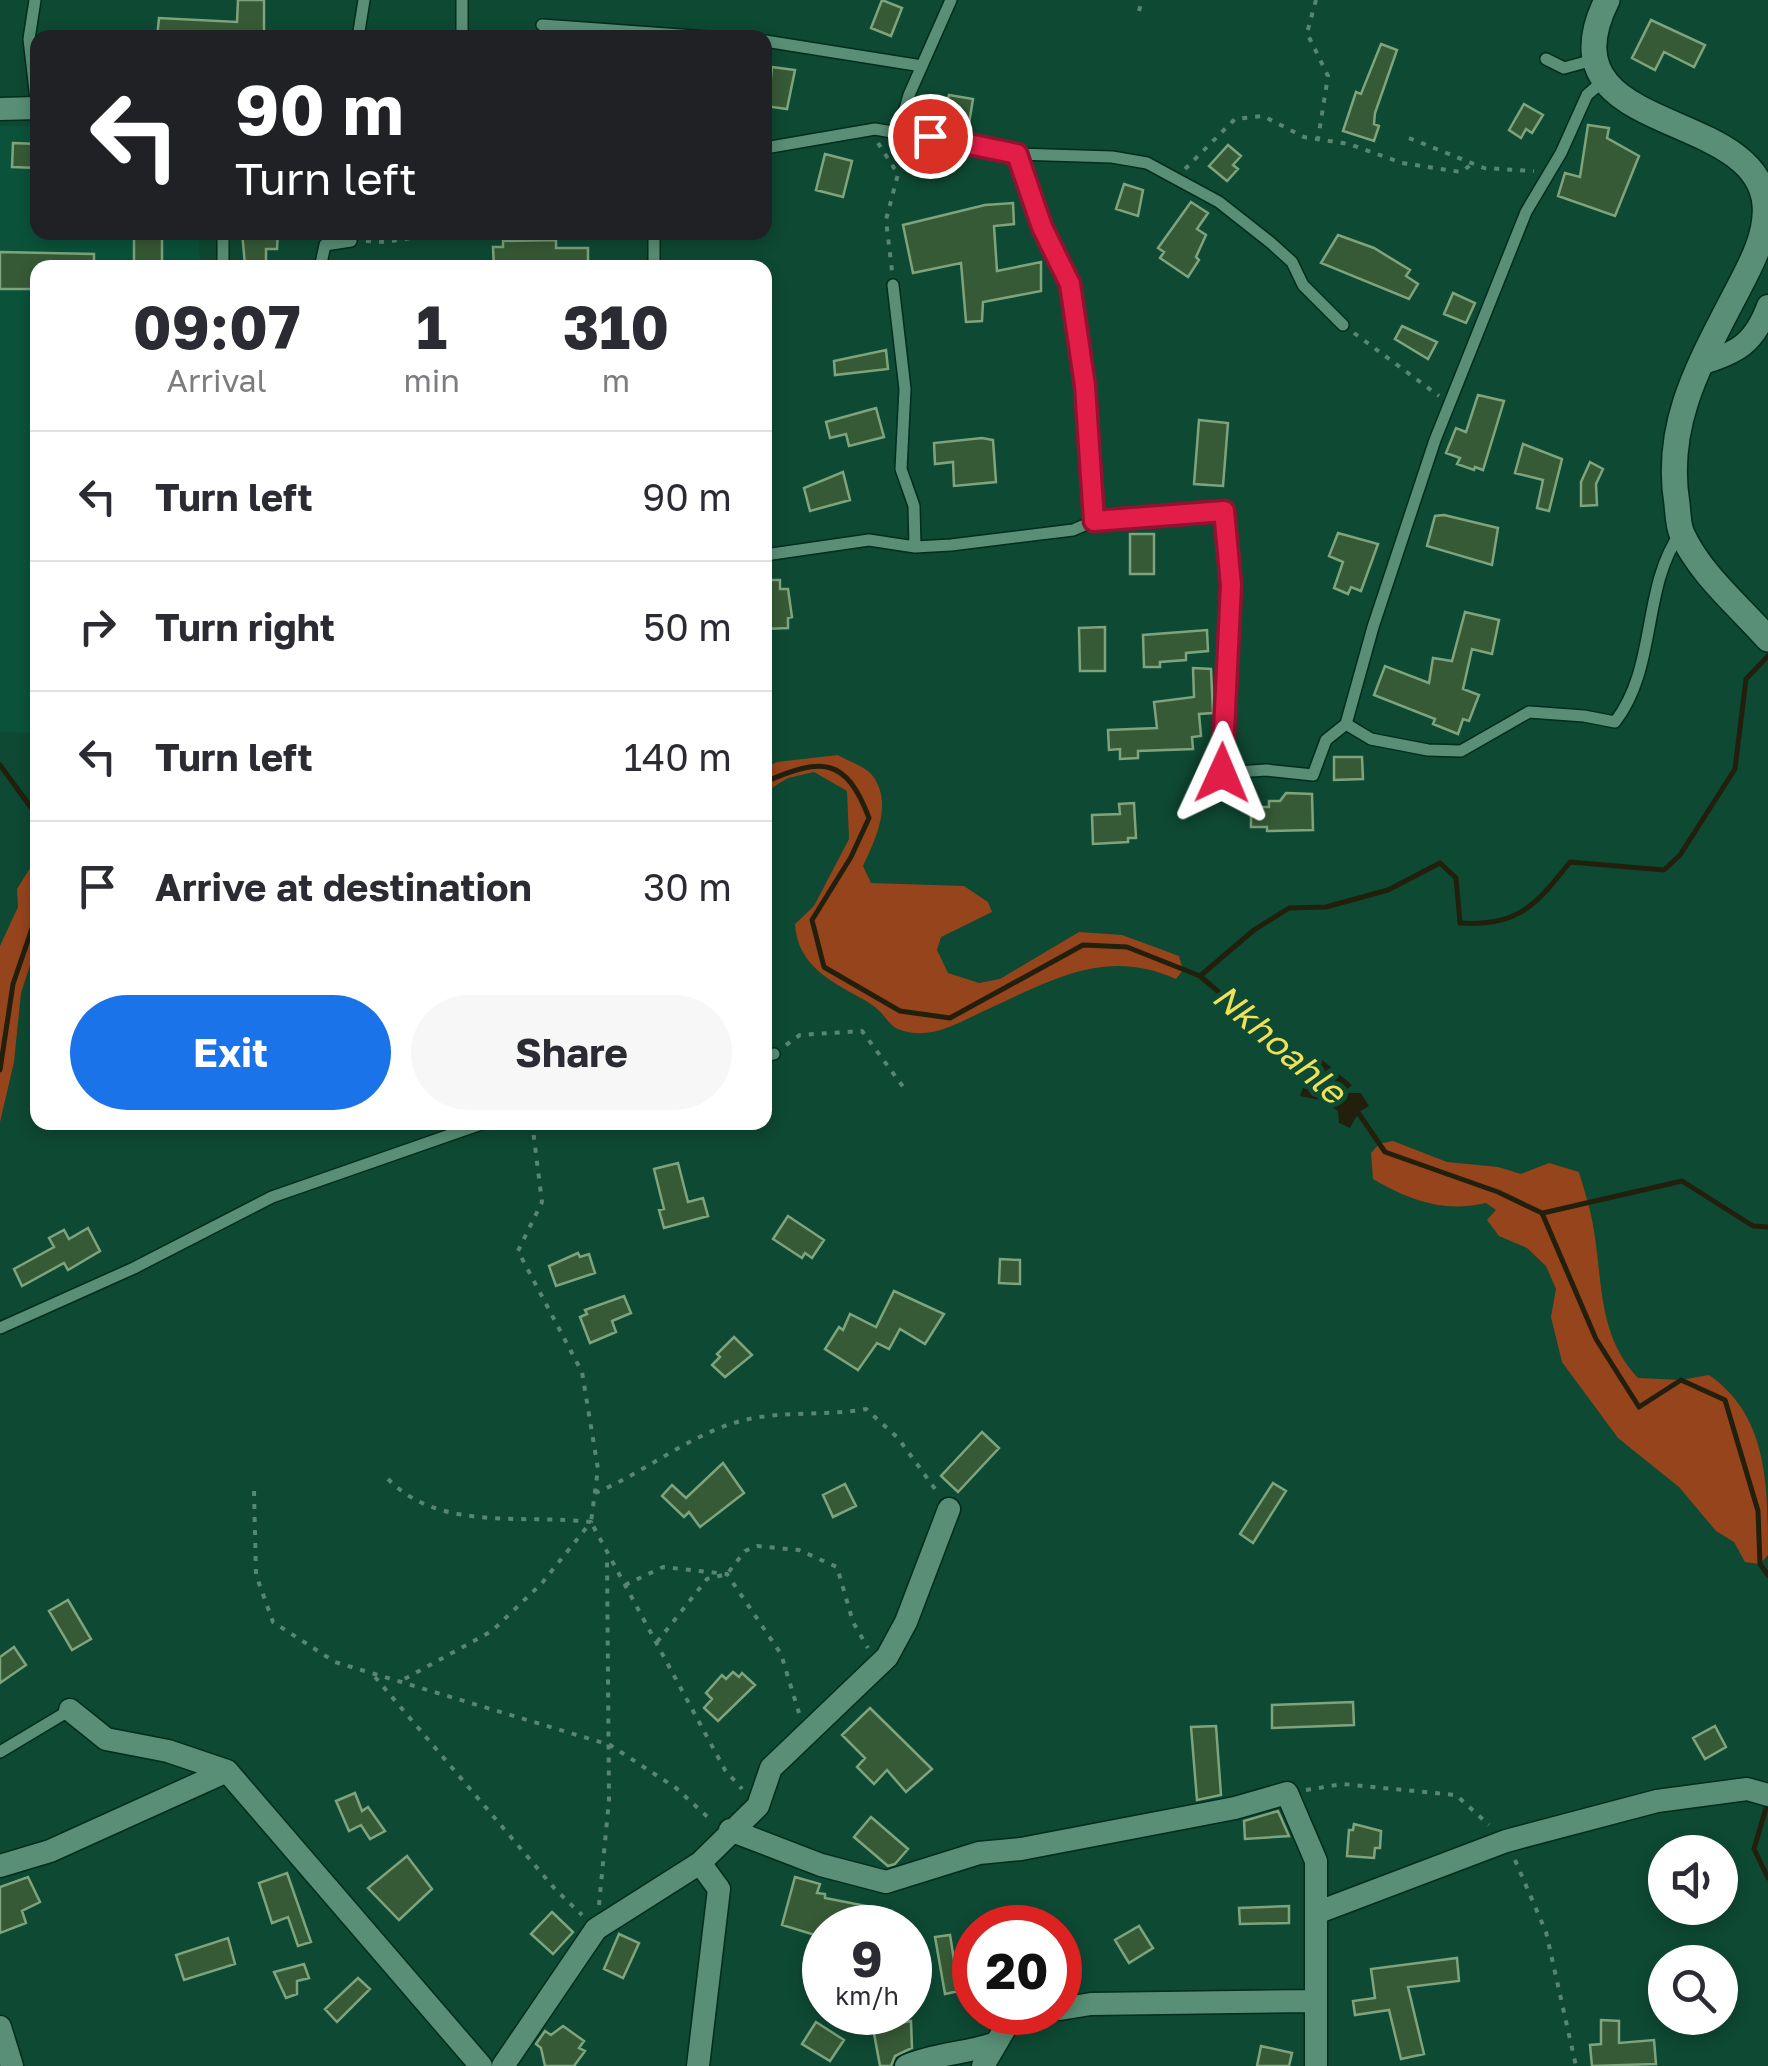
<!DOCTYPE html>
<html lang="en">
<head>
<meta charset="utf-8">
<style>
  :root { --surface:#fff; --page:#f7f7f7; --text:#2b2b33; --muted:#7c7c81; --line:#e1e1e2; --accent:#1a73e8 }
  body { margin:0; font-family:"Golos Text",sans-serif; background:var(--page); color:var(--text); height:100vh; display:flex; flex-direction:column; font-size:38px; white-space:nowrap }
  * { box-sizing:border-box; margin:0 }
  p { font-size:32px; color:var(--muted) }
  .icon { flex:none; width:55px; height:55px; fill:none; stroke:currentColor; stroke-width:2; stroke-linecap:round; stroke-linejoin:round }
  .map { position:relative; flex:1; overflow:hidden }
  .panel { position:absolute; left:30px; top:260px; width:742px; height:870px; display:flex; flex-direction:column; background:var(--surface); border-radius:20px; box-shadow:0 5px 15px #0003 }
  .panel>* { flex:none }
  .banner { position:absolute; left:30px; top:30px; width:742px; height:210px; border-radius:20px; box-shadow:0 5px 15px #0003; background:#202124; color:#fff; overflow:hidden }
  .fabs { position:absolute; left:1648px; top:1835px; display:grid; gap:20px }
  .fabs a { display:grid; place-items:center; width:90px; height:90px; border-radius:50%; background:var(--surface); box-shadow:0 5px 15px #0003; font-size:50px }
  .speed { position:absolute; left:802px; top:1905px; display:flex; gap:20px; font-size:50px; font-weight:700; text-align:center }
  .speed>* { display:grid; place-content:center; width:130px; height:130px; border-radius:50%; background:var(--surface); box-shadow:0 5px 15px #0003; line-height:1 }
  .speed small { font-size:25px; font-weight:400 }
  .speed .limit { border:15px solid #d22; background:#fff; color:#111 }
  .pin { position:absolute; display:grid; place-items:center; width:85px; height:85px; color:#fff; margin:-42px; border:5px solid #fff; border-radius:50%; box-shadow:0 2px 10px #0007 }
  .me { position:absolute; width:110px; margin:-55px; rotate:1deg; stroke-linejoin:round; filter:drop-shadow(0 0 8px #0008) }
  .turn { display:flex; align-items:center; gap:35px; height:210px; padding:0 40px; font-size:45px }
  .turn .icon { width:130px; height:130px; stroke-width:2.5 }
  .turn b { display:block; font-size:70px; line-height:85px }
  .eta { display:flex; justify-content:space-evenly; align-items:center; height:170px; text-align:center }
  .eta b { font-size:60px; font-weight:700; line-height:70px }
  .cta { display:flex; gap:20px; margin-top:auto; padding:20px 40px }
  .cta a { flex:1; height:115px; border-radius:60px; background:var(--accent); color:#fff; font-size:40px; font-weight:700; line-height:115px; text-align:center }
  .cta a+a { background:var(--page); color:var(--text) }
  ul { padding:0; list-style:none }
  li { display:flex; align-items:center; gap:30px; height:130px; padding:0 40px; border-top:2px solid var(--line) }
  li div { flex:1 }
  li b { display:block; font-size:38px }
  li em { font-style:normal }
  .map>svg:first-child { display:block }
</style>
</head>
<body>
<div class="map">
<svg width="1768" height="2066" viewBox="0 0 1768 2066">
  <rect width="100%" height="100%" fill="#0e4933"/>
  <!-- built -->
  <path fill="#0a533a" d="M 37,125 L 38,232 L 199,233 L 200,267 L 38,268 L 37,733 L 0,732 L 0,126 Z"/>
  <!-- green -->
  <path fill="#96441c" d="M 838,755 C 848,761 866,767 872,775 C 894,803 875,840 863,866 L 871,883 L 964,886 L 988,902 L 992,912 L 941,937 L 937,950 L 948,973 L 979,983 L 1000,979 L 1079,932 L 1122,935 L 1179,956 L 1183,970 L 1176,979 C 1105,947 1052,980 986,1010 C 959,1022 930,1042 898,1029 C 890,1026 884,1014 876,1008 C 867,1000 854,995 843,988 C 817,973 797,956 795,924 L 814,906 L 849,839 L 847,791 L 814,772 L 788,778 L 765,792 L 765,768 L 777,762 Z
    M 37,857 L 37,944 L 21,993 L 14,1062 L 0,1122 L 0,946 L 18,907 L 17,889 Z
    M 1393,1141 L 1447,1162 L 1498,1167 L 1521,1174 L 1549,1163 L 1579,1172 C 1584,1190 1590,1207 1593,1225 C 1603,1280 1597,1335 1638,1378 L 1681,1380 L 1709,1375 C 1768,1416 1768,1485 1768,1555 L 1760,1564 L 1745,1562 L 1734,1542 L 1716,1531 L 1679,1487 L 1618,1438 L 1562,1362 L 1551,1317 L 1556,1289 L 1546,1266 L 1527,1248 L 1499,1236 L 1487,1220 L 1496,1210 L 1486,1203 C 1444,1213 1409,1200 1373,1179 L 1371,1153 L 1379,1144 Z"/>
  <!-- water -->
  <path fill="#22200d" d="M 1320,1058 L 1352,1085 L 1343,1093 L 1361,1093 L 1369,1106 L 1359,1112 L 1350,1128 L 1339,1123 L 1338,1111 L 1324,1101 L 1300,1096 L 1308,1075 Z"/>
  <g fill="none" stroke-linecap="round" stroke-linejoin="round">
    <!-- stream -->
    <path stroke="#22200d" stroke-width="5" d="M 0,765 L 38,817
      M 765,782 C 822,757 846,757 869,818 L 851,857 L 812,920 L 824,967 L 900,1011 L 950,1018 L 1083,945 L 1127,947 L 1200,976 L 1315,1074
      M 1200,976 L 1254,930 L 1289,908 L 1326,907 L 1388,890 L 1440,863 L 1456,878 L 1460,923 C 1518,927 1536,905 1570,862 L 1664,870 L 1680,855 L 1735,769 L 1746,679 L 1768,656
      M 0,1070 L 13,984 L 38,911
      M 1357,1111 L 1385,1152 L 1498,1192 L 1542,1213 L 1596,1339 L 1639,1407 L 1681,1380 L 1725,1400 L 1758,1511 L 1760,1564 L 1768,1575
      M 1543,1213 L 1682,1181 L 1753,1226 L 1768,1227
      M 1768,1801 L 1754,1849 L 1768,1878"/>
  </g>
  <!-- building -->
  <path fill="#375a36" stroke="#7ea47d" stroke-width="2.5" d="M 238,0 L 264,0 L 264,38 L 157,38 L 159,18 L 237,22 Z
    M 882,0 L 902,8 L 891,36 L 871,28 Z
    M 1651,20 L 1705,45 L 1694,67 L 1664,52 L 1655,70 L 1632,58 Z
    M 1381,44 L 1397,50 L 1375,113 L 1374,124 L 1379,126 L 1374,141 L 1343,131 L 1356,92 L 1361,94 Z
    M 772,67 L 795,70 L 787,109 L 765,106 L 765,83 L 771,78 Z
    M 949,95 L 973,99 L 967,136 L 939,131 Z
    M 1524,104 L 1543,115 L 1532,133 L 1526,129 L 1521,138 L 1509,130 Z
    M 1588,125 L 1609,128 L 1607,138 L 1639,156 L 1615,216 L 1558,196 L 1565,173 L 1580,177 Z
    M 13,143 L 38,144 L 38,168 L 12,167 Z
    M 1228,145 L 1241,156 L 1233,165 L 1238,169 L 1227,181 L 1209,166 Z
    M 825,154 L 852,161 L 843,197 L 816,190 Z
    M 1124,184 L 1143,190 L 1138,216 L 1116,209 Z
    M 1191,202 L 1208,213 L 1197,229 L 1206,235 L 1196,257 L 1199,260 L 1188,277 L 1160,258 L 1164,252 L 1158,248 Z
    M 1013,203 L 1014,224 L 994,226 L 997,271 L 1041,262 L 1041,291 L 983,302 L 982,321 L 966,322 L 961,263 L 913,273 L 903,225 L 985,205 Z
    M 134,232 L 162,232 L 162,264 L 134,264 Z
    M 242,232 L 278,232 L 277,249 L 266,249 L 266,265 L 245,265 Z
    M 1338,235 L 1374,248 L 1410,270 L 1406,276 L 1418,284 L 1409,299 L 1321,263 Z
    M 556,240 L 556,248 L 588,248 L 588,268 L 494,268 L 493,247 L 503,247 L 503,241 Z
    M 0,252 L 94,254 L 94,268 L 38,268 L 38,289 L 0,289 Z
    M 1453,293 L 1475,303 L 1466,323 L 1444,314 Z
    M 1402,326 L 1437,342 L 1428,359 L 1395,339 Z
    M 886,350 L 888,369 L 835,375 L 834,361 Z
    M 1478,395 L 1504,401 L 1483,470 L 1475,467 L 1474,470 L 1457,464 L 1460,458 L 1446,453 L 1456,428 L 1466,432 Z
    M 876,408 L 884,437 L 849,446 L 846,434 L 830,438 L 826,422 Z
    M 1199,420 L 1228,423 L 1223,486 L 1194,484 Z
    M 982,438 L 993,440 L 996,482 L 954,486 L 953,462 L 935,464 L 934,443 Z
    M 1523,444 L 1562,459 L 1549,511 L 1537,508 L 1543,480 L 1515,473 Z
    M 1590,462 L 1603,469 L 1596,484 L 1597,505 L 1581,506 L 1581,482 Z
    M 843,472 L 850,500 L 810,511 L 804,488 Z
    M 1444,515 L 1498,528 L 1492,565 L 1427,546 L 1435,516 Z
    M 1338,533 L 1378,544 L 1361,591 L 1351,587 L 1348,594 L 1334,588 L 1343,562 L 1329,556 Z
    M 1130,534 L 1154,534 L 1154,574 L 1130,574 Z
    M 765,580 L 780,580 L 780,589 L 788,589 L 792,617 L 788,618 L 788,628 L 765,629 Z
    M 1465,612 L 1499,620 L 1492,654 L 1472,649 L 1463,689 L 1479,695 L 1469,721 L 1463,719 L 1458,734 L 1433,724 L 1435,719 L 1374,695 L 1385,666 L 1429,683 L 1433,658 L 1452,661 Z
    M 1105,627 L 1105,671 L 1080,671 L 1079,628 Z
    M 1207,630 L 1208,651 L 1186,653 L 1186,660 L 1160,662 L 1160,667 L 1144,667 L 1143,635 Z
    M 1193,668 L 1211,669 L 1213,713 L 1199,714 L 1201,736 L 1192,737 L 1193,749 L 1138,751 L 1138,758 L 1120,759 L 1120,749 L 1109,750 L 1108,730 L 1157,728 L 1154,702 L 1194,697 Z
    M 1334,757 L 1362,757 L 1363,779 L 1334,780 Z
    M 1286,793 L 1312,794 L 1313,830 L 1267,831 L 1267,827 L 1251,827 L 1251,807 L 1269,807 L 1269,801 L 1280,801 Z
    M 1134,803 L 1136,838 L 1128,838 L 1128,842 L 1093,844 L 1092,815 L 1120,814 L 1119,804 Z
    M 678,1163 L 688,1202 L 703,1198 L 708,1216 L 664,1228 L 659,1210 L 664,1209 L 654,1169 Z
    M 788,1216 L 824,1240 L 812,1258 L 805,1253 L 802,1258 L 773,1239 Z
    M 88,1228 L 100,1251 L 68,1270 L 64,1263 L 22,1286 L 14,1269 L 54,1247 L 49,1238 L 64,1230 L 69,1239 Z
    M 578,1253 L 580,1257 L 589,1254 L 595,1273 L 556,1286 L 549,1266 Z
    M 1000,1259 L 1020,1260 L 1020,1284 L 999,1283 Z
    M 894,1291 L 944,1314 L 925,1344 L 900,1329 L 889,1349 L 877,1343 L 858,1370 L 825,1349 L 839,1327 L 843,1330 L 850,1314 L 876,1327 Z
    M 624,1296 L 631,1313 L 612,1321 L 616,1332 L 590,1343 L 580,1317 L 587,1314 L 585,1310 Z
    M 734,1337 L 752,1355 L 725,1377 L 712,1365 L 720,1357 L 717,1354 Z
    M 982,1432 L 999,1448 L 958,1492 L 941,1476 Z
    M 723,1463 L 744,1493 L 700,1527 L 689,1512 L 684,1517 L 662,1496 L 672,1485 L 686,1498 Z
    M 1273,1483 L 1286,1491 L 1253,1543 L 1240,1534 Z
    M 845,1484 L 856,1506 L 833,1517 L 823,1495 Z
    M 68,1600 L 91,1639 L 72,1650 L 49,1611 Z
    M 14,1647 L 26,1665 L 0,1683 L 0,1657 Z
    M 733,1672 L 739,1677 L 742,1673 L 755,1685 L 718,1721 L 704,1708 L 712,1699 L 706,1693 L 722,1675 L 726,1679 Z
    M 1353,1702 L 1354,1725 L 1272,1728 L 1272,1705 Z
    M 870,1708 L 932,1769 L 906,1792 L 887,1770 L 874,1784 L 857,1767 L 865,1758 L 842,1735 Z
    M 1216,1726 L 1221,1795 L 1197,1800 L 1191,1727 Z
    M 1715,1726 L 1726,1747 L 1705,1759 L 1693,1738 Z
    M 355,1793 L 362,1811 L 368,1807 L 385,1831 L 370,1839 L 361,1825 L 349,1831 L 336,1801 Z
    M 1278,1811 L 1289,1836 L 1245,1839 L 1244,1821 Z
    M 871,1817 L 908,1849 L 895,1864 L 888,1866 L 854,1837 Z
    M 1354,1824 L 1381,1831 L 1380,1848 L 1375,1848 L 1374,1858 L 1347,1856 L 1349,1830 L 1353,1830 Z
    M 407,1856 L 432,1889 L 399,1920 L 368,1888 Z
    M 287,1873 L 311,1942 L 298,1946 L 288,1917 L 272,1923 L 259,1883 Z
    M 28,1877 L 40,1902 L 22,1911 L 26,1923 L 0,1933 L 0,1887 Z
    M 795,1877 L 820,1884 L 817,1893 L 825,1894 L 825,1898 L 892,1911 L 889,1928 L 825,1928 L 825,1938 L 782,1925 Z
    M 1289,1906 L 1289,1923 L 1240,1924 L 1239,1908 Z
    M 552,1912 L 573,1932 L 553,1954 L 531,1934 Z
    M 1139,1926 L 1153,1948 L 1129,1963 L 1115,1940 Z
    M 619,1934 L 639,1943 L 623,1978 L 604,1969 Z
    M 950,1935 L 959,1991 L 945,1994 L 935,1937 Z
    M 228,1938 L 235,1964 L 184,1980 L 176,1955 Z
    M 1457,1958 L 1459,1981 L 1408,1987 L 1424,2054 L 1401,2059 L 1389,2010 L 1355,2015 L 1353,2001 L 1375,1998 L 1371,1969 Z
    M 304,1964 L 309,1978 L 297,1981 L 297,1994 L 286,1998 L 274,1972 Z
    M 358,1978 L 370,1989 L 337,2022 L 325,2009 Z
    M 1601,2020 L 1619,2021 L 1619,2043 L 1654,2040 L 1656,2064 L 1592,2066 L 1590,2045 L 1601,2044 Z
    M 911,2021 L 912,2048 L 895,2056 L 891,2066 L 880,2066 L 873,2028 Z
    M 816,2022 L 844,2040 L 830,2061 L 802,2044 Z
    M 563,2026 L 584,2041 L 579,2048 L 585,2051 L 574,2066 L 545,2066 L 541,2048 L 536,2044 L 545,2031 L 551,2035 Z
    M 1261,2046 L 1292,2053 L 1289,2066 L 1257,2066 Z"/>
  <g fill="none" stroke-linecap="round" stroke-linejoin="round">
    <!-- service casing -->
    <g stroke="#002d1d" stroke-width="14">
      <path id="service" d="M 35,0 L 29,39 L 37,108
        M 462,0 L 462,38
        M 542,25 L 722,38
        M 358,38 L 364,0
        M 765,41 L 922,66
        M 1546,59 L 1564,68 L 1597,59
        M 899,130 L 909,95 L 951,0
        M 765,148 L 875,129 L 1017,154 L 1112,157 L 1147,163 L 1219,202 L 1271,243 L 1292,262 L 1303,285 L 1343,325
        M 1017,154 L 1042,227 L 1070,284 L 1085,386 L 1094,521
        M 223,232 L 223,268
        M 654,232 L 654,268
        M 320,268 L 325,245 L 351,241
        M 893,285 L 905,389 L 901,469 L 914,506 L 915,547
        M 765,555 L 869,540 L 915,547 L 951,545 L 1073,530 L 1094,521 L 1142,515 L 1182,517 L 1224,511 L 1231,585 L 1222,773 L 1266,770 L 1313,775 L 1326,740 L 1346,724 L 1373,627 L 1435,440 L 1526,212 L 1561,153 L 1587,95 L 1603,81
        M 1346,724 L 1371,739 L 1428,750 L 1461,751 L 1529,712 L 1584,716 L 1615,722 C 1658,666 1641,588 1681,532
        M 765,1056 L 774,1054
        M 0,1328 L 134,1268 L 272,1197 L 487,1122
        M 0,1752 L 70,1710"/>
    </g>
    <!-- minor casing -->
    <g stroke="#002d1d" stroke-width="25">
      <path id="minor" d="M 0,109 L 38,108
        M 1700,364 C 1737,353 1754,344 1768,306
        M 70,1710 L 106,1739 L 168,1751 L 227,1771 L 481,2066
        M 730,1830 L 821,1865 L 886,1882 L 979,1853 L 1021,1849 L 1235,1808 L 1287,1793 L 1316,1861 L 1316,2066
        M 0,1866 L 50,1851 L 227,1771
        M 1316,1913 L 1506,1841 L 1657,1801 L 1747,1789 L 1768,1795
        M 1060,2009 L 1091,2004 L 1315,2001
        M 0,2027 L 12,2066
        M 503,2066 L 596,1929 L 700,1863 L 758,1806 L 771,1768 L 887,1657 L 906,1622 L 949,1509
        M 698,2066 L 719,1889 L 700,1863
        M 906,2066 C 936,2053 966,2054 996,2043
        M 983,2066 L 1011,2018 L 1042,2012"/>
    </g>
    <!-- tertiary casing -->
    <g stroke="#002d1d" stroke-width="28">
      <path id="tertiary" d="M 1607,0 C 1539,137 1756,106 1765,204 C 1768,236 1748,270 1734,297 C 1699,365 1664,425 1677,504 C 1678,513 1678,525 1682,534 C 1700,574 1739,606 1768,639"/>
    </g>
    <!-- path -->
    <path stroke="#578673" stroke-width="4" stroke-dasharray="5 8" stroke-linecap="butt" d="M 1316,0 L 1307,33 L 1328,76 L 1318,139
      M 1139,11 L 1142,0
      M 519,38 L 529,33
      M 1409,138 L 1484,168 L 1534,171
      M 878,143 L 898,174 L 886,220 L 892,271
      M 1185,169 L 1235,119 L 1263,116 L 1304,137 L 1349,144 L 1402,163 L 1461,172 L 1472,164
      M 366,241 L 386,242 L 451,232
      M 1354,333 L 1439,396
      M 786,1045 L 800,1035 L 862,1031 L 904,1088
      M 532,1122 L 542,1202 L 518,1251 L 582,1372 L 598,1469 L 591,1522 L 725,1770 L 742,1789
      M 388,1479 C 439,1532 524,1514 591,1522 L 542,1583 L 492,1631 L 399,1682
      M 254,1491 L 256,1575 L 273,1622 L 335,1662 L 610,1745 L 676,1788 L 712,1821
      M 595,1493 C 647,1472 693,1431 749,1419 C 787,1411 827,1416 866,1409 L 898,1438 L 938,1493
      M 625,1585 L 663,1567 L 727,1574 L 781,1654 L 799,1713
      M 657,1642 L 707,1579 L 727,1574 L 745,1551 L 757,1546 L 799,1550 L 837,1567 L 853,1622 L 868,1648
      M 375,1677 L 555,1889 L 582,1915
      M 1306,1790 L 1343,1784 L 1456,1795 L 1489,1825
      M 1515,1860 L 1546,1932 L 1576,2066
      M 599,1905 L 609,1800 L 607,1555"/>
    <!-- service -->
    <use href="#service" stroke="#598f76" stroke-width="11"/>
    <!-- minor -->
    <use href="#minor" stroke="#598f76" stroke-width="22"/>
    <!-- tertiary -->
    <use href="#tertiary" stroke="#598f76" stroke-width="25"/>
  </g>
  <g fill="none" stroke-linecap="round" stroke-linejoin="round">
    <!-- route casing -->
    <g stroke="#92132f" stroke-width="25">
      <path id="route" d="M 930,136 L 1017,154 L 1042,227 L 1070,284 L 1085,386 L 1094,521 L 1224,511 L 1231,585 L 1222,773"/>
    </g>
    <!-- route -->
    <use href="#route" stroke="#e11d48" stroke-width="18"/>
  </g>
  <g text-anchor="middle" stroke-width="10" stroke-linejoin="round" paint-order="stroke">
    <!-- water labels -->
    <g font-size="35" font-style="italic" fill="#f0e257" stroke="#0e4933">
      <text transform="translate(1279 1044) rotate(41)" y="12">Nkhoahle</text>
    </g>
  </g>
</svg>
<div class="fabs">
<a><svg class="icon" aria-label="sound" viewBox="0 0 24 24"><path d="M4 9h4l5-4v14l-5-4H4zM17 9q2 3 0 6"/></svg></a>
<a><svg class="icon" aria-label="search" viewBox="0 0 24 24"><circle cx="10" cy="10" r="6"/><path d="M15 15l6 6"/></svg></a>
</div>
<div class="speed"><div>9<small>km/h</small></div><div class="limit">20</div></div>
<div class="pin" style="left:930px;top:136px;background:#d93025"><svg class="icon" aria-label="arrive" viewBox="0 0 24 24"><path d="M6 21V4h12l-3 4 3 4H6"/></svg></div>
<svg class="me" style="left:1222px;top:773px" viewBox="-20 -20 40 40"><path d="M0-17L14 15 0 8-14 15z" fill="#e11d48" stroke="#fff" stroke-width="4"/></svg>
<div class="banner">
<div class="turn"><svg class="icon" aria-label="left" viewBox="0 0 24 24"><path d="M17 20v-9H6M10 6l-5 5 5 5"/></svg><div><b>90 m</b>Turn left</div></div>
</div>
<section class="panel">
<div class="eta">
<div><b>09:07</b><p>Arrival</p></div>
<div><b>1</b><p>min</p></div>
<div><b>310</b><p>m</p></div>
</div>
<ul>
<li><svg class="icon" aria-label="left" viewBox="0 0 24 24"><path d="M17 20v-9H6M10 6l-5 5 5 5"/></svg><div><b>Turn left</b></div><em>90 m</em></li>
<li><svg class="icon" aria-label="right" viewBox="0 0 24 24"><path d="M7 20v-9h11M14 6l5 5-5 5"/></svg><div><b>Turn right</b></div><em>50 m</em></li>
<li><svg class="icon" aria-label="left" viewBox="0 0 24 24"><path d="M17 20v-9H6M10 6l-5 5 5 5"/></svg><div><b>Turn left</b></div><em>140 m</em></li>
<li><svg class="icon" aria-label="arrive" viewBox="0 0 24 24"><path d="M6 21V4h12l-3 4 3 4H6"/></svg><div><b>Arrive at destination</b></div><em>30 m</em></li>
</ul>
<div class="cta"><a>Exit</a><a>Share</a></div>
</section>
</div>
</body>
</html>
